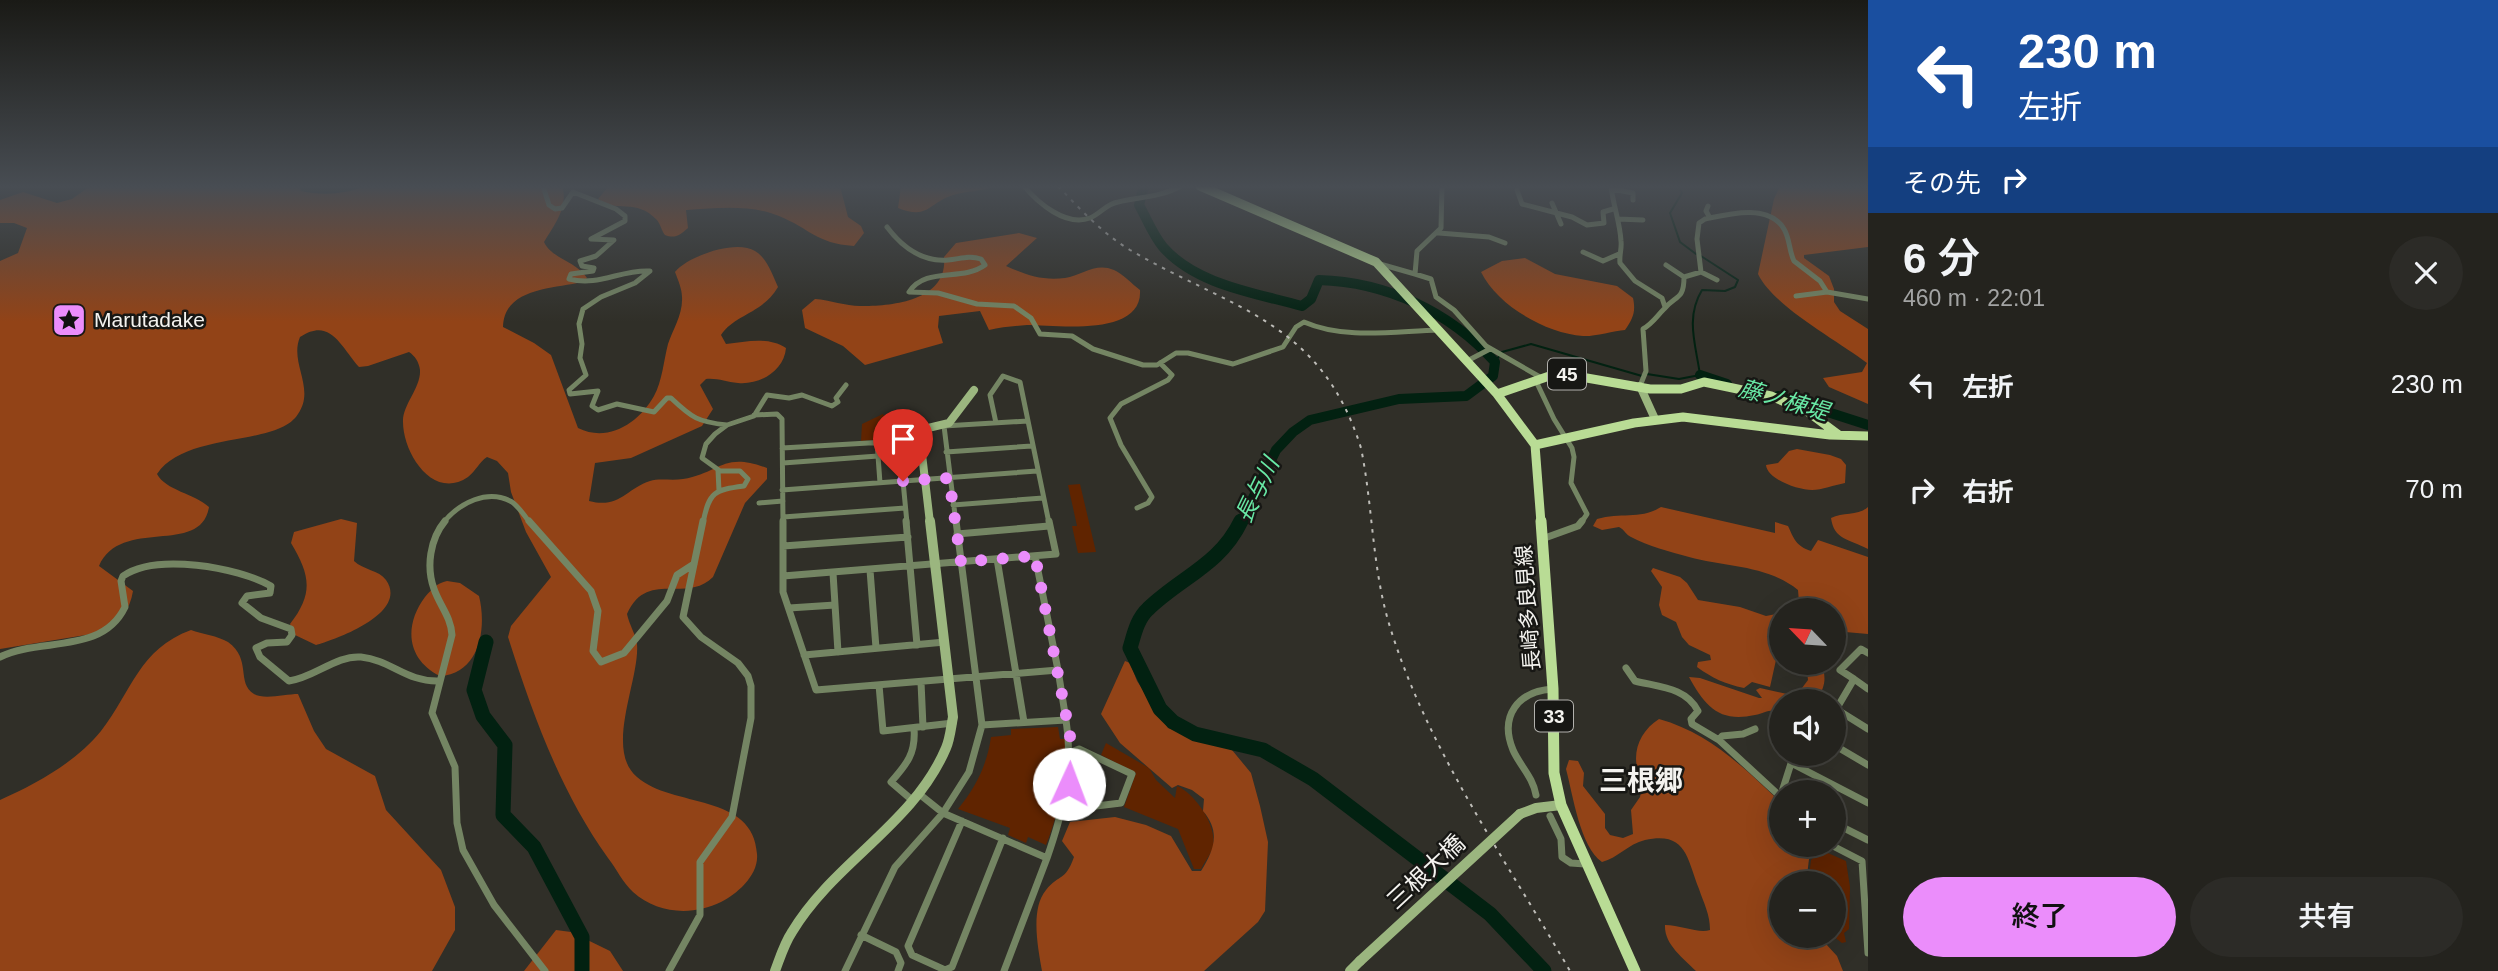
<!DOCTYPE html>
<html lang="ja">
<head>
<meta charset="utf-8">
<style>
  :root { --surface:#24231e; --page:#2c2b27; --text:#f1f3f6; --muted:#a3a4a4; --line:#41403c; --accent:#eb8dfb }
  body { margin:0; font-family:Arial,"Noto Sans JP",sans-serif; background:var(--page); color:var(--text); height:100vh; display:flex; flex-direction:column; font-size:26px; white-space:nowrap }
  * { box-sizing:border-box; margin:0 }
  p { font-size:23px; color:var(--muted) }
  .icon { flex:none; width:38px; height:38px; fill:none; stroke:currentColor; stroke-width:2; stroke-linecap:round; stroke-linejoin:round }
  .map { position:relative; flex:1; overflow:hidden }
  .details { display:flex; flex-direction:column; background:var(--surface); width:630px }
  .details>* { flex:none }
  .banner { background:#1a4fa0; color:#fff; overflow:hidden }
  .needle { width:46px; rotate:295deg }
  .buttons { position:absolute; left:1769px; top:598px; display:grid; gap:14px }
  .buttons a { display:grid; place-items:center; width:77px; height:77px; border-radius:50%; background:var(--surface); box-shadow:0 7px 28px #0002,0 0 0 2px var(--line); font-size:35px }
  .pin { position:absolute; display:grid; place-items:center; width:60px; height:60px; color:#fff; margin:-72px -30px; border-radius:50% 50% 50% 0; rotate:-45deg; box-shadow:0 0 7px #0007 }
  .pin .icon { rotate:45deg }
  .me { position:absolute; width:77px; margin:-38px; rotate:2deg; stroke-linejoin:round; filter:drop-shadow(0 0 5px #0008) }
  .turn { display:flex; align-items:center; gap:24px; height:147px; padding:0 35px; font-size:32px }
  .turn .icon { width:91px; height:91px; stroke-width:2.5 }
  .turn b { display:block; font-size:49px; line-height:60px }
  .then { display:flex; align-items:center; height:66px; padding:0 35px; background:#0003; gap:14px; font-size:26px }
  .round { display:grid; place-items:center; flex:none; width:74px; height:74px; border-radius:37px; background:var(--page) }
  .head { display:flex; align-items:center; justify-content:space-between; height:119px; padding:0 35px }
  h1 { font-size:42px; font-weight:600; line-height:52px }
  .button { display:flex; gap:14px; margin-top:auto; padding:14px 35px }
  .button a { flex:1; height:80px; border-radius:42px; background:var(--accent); color:#111; font-size:28px; font-weight:600; line-height:80px; text-align:center }
  .button a+a { background:var(--page); color:var(--text) }
  ul { padding:0; list-style:none }
  li { display:flex; align-items:center; gap:21px; height:105px; padding:0 35px }
  li div { flex:1 }
  li b { display:block; font-size:26px }
  li em { font-style:normal }
  main { display:flex; flex:1; min-height:0 }
  .map>svg:first-child { display:block }
</style>
</head>
<body>
<main>
<div class="map">
<svg width="1868" height="971" viewBox="0 0 1868 971">
  <rect width="100%" height="100%" fill="#302f28"/>
  <!-- green -->
  <path fill="#602400" d="M 883,414 C 889,425 901,427 913,427 L 914,437 L 861,441 L 862,424 Z
    M 1080,484 L 1096,552 L 1078,553 L 1072,526 L 1077,526 L 1068,485 Z
    M 1058,727 L 1060,739 L 1065,739 C 1066,777 1060,810 1046,845 L 1028,837 L 1026,843 L 1008,835 L 1010,828 L 958,809 C 976,787 987,765 991,737 L 1011,735 L 1011,729 Z
    M 1106,743 L 1149,768 L 1156,780 L 1175,798 L 1177,786 C 1196,794 1220,829 1212,850 C 1209,856 1204,863 1201,869 L 1194,869 L 1178,829 L 1124,807 L 1136,773 L 1101,755 Z
    M 1821,850 L 1846,861 L 1850,887 L 1849,929 L 1844,933 L 1846,942 L 1842,943 L 1833,936 L 1834,884 L 1808,884 L 1811,860 Z"/>
  <!-- forest -->
  <path fill="#924317" d="M 90,186 L 300,186 L 301,191 C 323,196 345,194 366,186 L 562,186 C 569,207 554,225 544,242 C 552,259 576,261 587,278 L 582,282 C 552,289 504,288 503,327 L 534,343 L 551,355 L 578,428 C 608,443 639,423 654,396 C 662,382 664,359 668,344 C 673,329 683,314 682,297 C 682,289 678,280 675,272 C 688,256 736,239 755,251 C 767,258 772,274 778,287 C 762,314 735,314 721,335 L 726,344 C 746,342 767,336 786,348 C 784,371 760,385 738,383 C 726,382 718,378 706,379 L 700,385 L 713,409 L 702,426 L 631,458 L 595,463 L 589,501 C 619,509 626,489 650,481 C 659,478 672,481 683,479 C 720,473 723,451 767,468 L 767,479 L 745,503 L 713,577 C 686,604 647,569 627,614 C 629,624 636,635 637,644 C 640,680 604,749 637,777 C 672,808 754,793 757,854 C 759,875 737,894 721,902 C 693,916 657,914 633,892 C 623,883 616,868 608,858 C 560,791 533,715 508,637 L 511,626 L 551,577 L 526,532 L 511,492 L 508,473 L 497,461 L 487,457 C 479,462 476,471 468,477 C 433,501 403,453 403,422 C 402,405 421,388 420,370 C 419,362 415,356 409,352 L 368,366 L 359,367 C 340,345 330,317 300,337 C 289,363 316,388 298,414 C 278,447 186,431 157,474 C 165,490 195,494 209,507 C 201,557 121,516 99,566 L 133,591 C 130,610 120,621 104,632 L 0,649 L 0,261 L 18,253 L 27,228 L 14,223 L 0,223 L 0,200 L 23,192 L 57,203 L 72,199 Z
    M 609,186 L 840,186 L 848,217 L 861,226 L 864,233 L 854,246 C 815,243 811,229 779,216 C 750,204 717,208 686,210 L 688,228 C 680,235 675,239 665,235 C 661,230 661,225 657,220 C 635,197 618,214 598,199 Z
    M 901,186 L 997,186 C 983,191 967,191 953,195 C 928,203 929,220 898,208 Z
    M 1780,186 L 1868,186 L 1868,247 L 1804,255 L 1804,258 L 1829,276 L 1834,289 L 1834,302 L 1840,311 L 1868,329 L 1868,404 L 1829,387 L 1823,378 L 1862,372 L 1867,363 C 1837,340 1774,307 1758,274 L 1774,199 Z
    M 1019,233 L 1037,238 L 1006,266 C 1026,275 1043,281 1065,278 C 1082,275 1096,262 1114,270 C 1123,274 1132,284 1140,290 C 1143,338 1055,325 1027,325 C 1015,326 1001,327 989,330 L 980,311 L 939,316 L 938,327 L 943,343 L 865,365 L 843,346 L 805,328 L 802,310 L 815,299 C 831,300 848,307 863,306 C 896,306 948,299 944,257 L 956,243 Z
    M 1525,258 L 1555,274 L 1617,286 L 1633,298 C 1636,312 1633,318 1625,330 C 1614,331 1592,337 1583,336 C 1545,333 1497,305 1481,272 L 1502,261 Z
    M 1797,449 L 1830,455 L 1841,459 L 1846,465 L 1845,483 C 1834,485 1822,490 1812,490 C 1798,490 1767,479 1766,465 L 1778,463 L 1789,451 Z
    M 1661,507 L 1775,533 L 1775,522 L 1788,526 C 1794,539 1796,546 1811,551 L 1818,540 L 1868,557 L 1868,634 L 1834,631 L 1834,611 L 1788,611 L 1799,602 L 1798,590 C 1767,565 1726,567 1689,557 C 1670,552 1648,546 1631,537 C 1626,535 1625,530 1619,527 L 1602,530 L 1593,526 L 1597,519 C 1621,512 1640,520 1661,507 Z
    M 1868,507 L 1868,549 C 1849,539 1834,540 1831,518 C 1843,512 1858,516 1868,507 Z
    M 341,519 L 357,523 L 354,561 C 363,570 379,570 386,580 C 409,613 337,639 316,645 L 295,635 L 290,624 C 314,593 310,575 291,543 L 294,532 Z
    M 1653,568 L 1680,577 L 1687,583 L 1698,600 L 1740,607 L 1766,616 L 1781,613 L 1781,655 L 1776,660 L 1770,687 L 1752,682 L 1744,688 C 1725,684 1712,678 1697,667 L 1698,662 L 1711,660 L 1710,655 L 1689,645 L 1682,637 L 1676,622 L 1662,615 L 1659,605 L 1662,587 L 1651,571 Z
    M 447,581 L 460,583 L 479,596 C 487,628 480,673 440,676 C 406,659 404,625 425,597 C 432,589 437,583 447,581 Z
    M 191,630 C 202,634 218,636 228,642 C 252,659 236,683 254,694 C 264,700 286,694 298,694 L 314,731 L 326,749 L 375,776 L 386,810 L 441,870 L 455,907 L 455,930 L 432,971 L 0,971 L 0,800 C 36,784 76,762 101,731 C 132,691 139,649 191,630 Z
    M 1125,661 L 1130,663 L 1137,681 L 1168,728 L 1232,750 L 1251,773 L 1260,806 L 1268,842 L 1265,911 L 1258,922 L 1204,971 L 1042,971 C 1038,948 1030,909 1046,890 C 1060,873 1065,882 1074,857 L 1062,841 L 1070,822 L 1115,817 L 1146,825 L 1171,836 L 1192,871 L 1201,871 C 1214,850 1221,832 1203,811 L 1204,799 L 1192,790 L 1178,785 L 1172,788 L 1120,743 L 1101,714 Z
    M 1806,663 L 1822,663 C 1827,683 1824,685 1817,702 L 1782,702 L 1781,712 C 1770,708 1765,713 1755,715 C 1719,723 1705,706 1689,677 L 1700,678 L 1759,698 L 1762,698 L 1756,690 L 1760,688 L 1796,696 L 1808,680 Z
    M 1659,719 C 1706,732 1739,763 1774,796 L 1781,805 L 1782,845 L 1819,845 L 1818,851 L 1809,859 L 1806,884 L 1782,884 L 1782,936 L 1827,936 L 1826,944 L 1837,956 L 1843,971 L 1696,971 C 1683,958 1664,944 1665,925 C 1681,925 1699,934 1710,930 C 1710,914 1704,904 1699,889 C 1687,859 1687,831 1645,840 C 1628,844 1618,858 1602,862 C 1580,847 1573,795 1566,769 L 1569,760 L 1578,761 L 1584,773 L 1583,786 L 1605,814 L 1605,828 L 1610,835 L 1623,838 L 1633,834 L 1631,810 L 1640,797 L 1643,782 C 1629,759 1637,733 1659,719 Z
    M 556,930 L 571,932 L 610,951 L 623,971 L 524,971 Z"/>
  <g fill="none" stroke-linecap="round" stroke-linejoin="round">
    <!-- stream -->
    <path stroke="#022111" stroke-width="2" d="M 1678,186 L 1682,193 L 1670,213 L 1680,242 L 1696,254
      M 1495,362 L 1502,352 L 1531,344 L 1642,376
      M 1647,374 L 1679,379 L 1700,375 C 1696,345 1685,318 1702,290 L 1725,291 L 1735,287 L 1738,280 L 1701,256"/>
    <!-- river-far1 -->
    <path stroke="#022111" stroke-width="10" d="M 1144,186 L 1139,205 C 1147,219 1153,235 1163,247 C 1196,285 1256,293 1302,306 L 1311,299 L 1319,280 C 1387,282 1450,312 1495,362 L 1493,376 L 1466,396 L 1399,399 L 1310,420 L 1293,432 L 1276,450 L 1241,523
      M 1700,375 L 1727,384
      M 1778,396 L 1868,425"/>
    <!-- river -->
    <path stroke="#022111" stroke-width="15" d="M 1241,521 C 1220,565 1181,577 1148,609 C 1137,619 1134,635 1130,648 L 1160,709 L 1173,722 L 1195,734 L 1263,750 L 1313,779 L 1490,914 L 1544,971
      M 486,642 L 474,690 L 483,716 L 505,745 L 503,815 L 534,847 L 582,937 L 582,971"/>
    <!-- street-far1 -->
    <path stroke="#748563" stroke-width="5" d="M 543,186 L 549,205 L 555,209 L 562,208 L 573,192 L 616,209 L 625,216 L 625,221 L 591,239 L 614,240 L 596,256 L 580,261 L 582,266 L 594,268 L 593,271 L 571,274 L 569,279 C 599,287 621,269 650,271 L 635,283 L 601,297 L 583,309 L 579,324 L 582,344 L 580,358 L 586,375 L 569,390 L 570,394 L 598,391 L 592,406 L 598,410 L 617,404 L 654,412 L 667,398 L 671,398 C 692,418 698,422 727,425
      M 1024,186 C 1038,203 1066,227 1090,218 C 1100,214 1106,204 1118,202 C 1139,197 1161,197 1181,186
      M 1611,186 C 1613,205 1620,222 1621,241 C 1622,249 1619,255 1620,263 L 1635,281 L 1662,298 L 1665,307
      M 1612,189 L 1633,193 L 1633,200
      M 1517,190 L 1522,204 L 1572,217 L 1587,225 L 1604,223 L 1603,212 L 1613,209
      M 1552,203 L 1561,224
      M 1708,206 L 1706,211 L 1710,218
      M 1618,219 L 1643,220
      M 887,227 C 902,247 922,262 948,260 C 960,259 969,255 981,259 L 985,265 C 962,282 926,266 909,292 L 938,293 L 977,304 L 1014,306 L 1031,318 L 1040,334 L 1072,336 L 1093,349 L 1143,365 L 1157,365 L 1176,353 L 1188,353 L 1233,364 L 1283,347 L 1296,327 L 1304,322 C 1345,340 1395,331 1439,330
      M 1439,233 L 1489,237 L 1505,243
      M 1583,252 L 1603,261 L 1619,254
      M 1380,264 L 1415,274 L 1417,251 L 1441,228 L 1442,186
      M 1666,265 L 1684,277
      M 1701,272 L 1717,280
      M 1415,274 L 1431,279 L 1436,297 L 1454,310 L 1486,346 L 1540,377
      M 1796,296 L 1827,292 L 1868,299
      M 1467,361 L 1490,349
      M 1535,379 L 1554,419 L 1572,448 L 1574,457 L 1571,483 L 1587,514 L 1581,523
      M 1640,386 L 1646,371 L 1643,329 C 1653,323 1656,317 1664,309 C 1676,295 1684,300 1684,277 L 1701,272 L 1697,239 L 1699,223 L 1705,219 C 1728,214 1769,203 1784,229 C 1790,239 1789,251 1794,261 L 1820,281 L 1827,292
      M 754,415 L 777,414 L 782,419 L 783,523
      M 996,423 L 990,395 L 1003,376 L 1020,382 L 1049,523
      M 877,442 L 880,483
      M 782,448 L 920,440
      M 946,452 L 1032,446
      M 783,463 L 878,456
      M 718,470 L 719,491
      M 903,481 L 907,523
      M 782,490 L 1037,471
      M 759,503 L 783,501
      M 953,505 L 1043,498
      M 1137,508 L 1148,503 L 1152,497 L 1121,445 L 1110,418 L 1121,404 L 1168,380 L 1172,375 L 1160,363
      M 783,517 L 905,508
      M 443,523 C 459,503 488,488 512,502 C 519,507 525,516 530,523
      M 703,523 C 709,491 715,490 744,486 L 748,479 L 740,471 L 720,471 L 702,458 L 706,444 L 715,434 L 727,425 L 754,416 L 767,395 L 789,398 L 802,395 L 832,406 L 838,402 L 836,398 L 846,385
      M 956,523 L 944,426 L 1028,421"/>
    <!-- street -->
    <path stroke="#748563" stroke-width="7" d="M 445,521 C 430,539 426,567 434,589 C 440,606 451,617 452,635 L 432,713 L 455,767 L 457,823 L 463,850 L 494,905 L 545,971
      M 529,521 L 591,591 L 598,611 L 593,651 L 601,662 L 624,653 L 667,601 L 677,575 L 694,564
      M 783,521 L 783,592 L 816,690 L 1058,670 L 1035,556
      M 906,521 L 917,645
      M 957,534 L 1049,526
      M 1542,539 L 1578,526 L 1582,521
      M 783,546 L 908,537
      M 997,559 L 1024,722
      M 870,570 L 876,648
      M 833,573 L 838,652
      M 783,576 L 1056,554 L 1049,521
      M 789,608 L 835,605
      M 804,655 L 945,642
      M 0,657 C 40,637 102,655 125,607 L 121,581 L 123,576 C 156,553 237,567 271,586 L 270,593 L 247,596 L 242,603 L 261,618 L 291,629 L 292,635 L 287,642 L 267,643 L 256,648 L 260,657 L 289,681 C 314,678 336,655 361,657 C 391,660 406,682 439,681
      M 1626,668 L 1635,681 C 1658,687 1686,687 1698,711 L 1691,719 L 1692,724 L 1719,740 L 1782,798
      M 1854,679 L 1868,689
      M 921,682 L 923,727
      M 879,685 L 883,731 L 953,723
      M 1836,709 L 1868,729
      M 1834,713 L 1854,679 L 1840,670 L 1861,649 L 1868,653
      M 982,725 L 1066,720 L 1058,670
      M 1719,740 L 1722,736 L 1743,734 L 1755,729
      M 1834,745 L 1868,765
      M 1791,763 L 1868,803
      M 918,793 L 943,813 L 969,772 L 982,725 L 956,521
      M 1536,795 C 1533,777 1520,766 1513,750 C 1499,716 1518,691 1553,689
      M 1780,798 L 1794,754
      M 912,800 L 891,782 C 907,764 916,753 914,728
      M 1063,810 L 1121,803 L 1132,774 L 1079,749 L 1071,752
      M 1550,816 L 1561,839 L 1562,857 L 1571,863 L 1585,864
      M 962,821 L 908,946 L 912,955 L 945,970 L 952,967 L 1003,838
      M 1834,823 L 1868,840
      M 1831,845 L 1862,861 L 1868,953
      M 1047,858 C 1063,812 1074,769 1066,720
      M 861,935 L 896,952 L 901,963 L 898,971
      M 669,971 L 700,915 L 700,862 L 732,817 L 751,718 L 751,686 L 748,676 L 738,663 L 701,637 L 683,617 L 703,521
      M 845,971 L 895,867 L 943,813 L 1047,858 L 1004,971"/>
    <!-- secondary-far1 -->
    <path stroke="#9bb67f" stroke-width="8" d="M 1640,386 L 1655,419
      M 930,523 L 920,437 L 924,429 L 949,423 L 974,390"/>
    <!-- secondary -->
    <path stroke="#9bb67f" stroke-width="10" d="M 1520,814 L 1536,808 L 1561,805
      M 775,971 C 780,958 784,944 792,932 C 833,863 914,824 946,748 C 950,739 951,727 953,717 L 930,521
      M 1350,971 L 1360,961"/>
    <!-- primary-far1 -->
    <path stroke="#b9dc95" stroke-width="9" d="M 1200,186 L 1376,262 L 1497,394 L 1535,445 L 1541,523
      M 1497,394 L 1558,373 L 1650,389 L 1681,389 L 1704,382 L 1771,396 L 1808,412 L 1839,435
      M 1535,445 L 1634,423 L 1683,417 L 1830,435 L 1868,436"/>
    <!-- primary -->
    <path stroke="#b9dc95" stroke-width="11" d="M 1541,521 L 1553,689 L 1554,773 L 1561,805 L 1635,971"/>
    <!-- rail -->
    <path stroke="#bebdb8" stroke-width="2" stroke-dasharray="3.5 6" stroke-linecap="butt" d="M 1058,186 C 1080,209 1102,233 1130,250 C 1231,309 1321,320 1361,448 C 1373,507 1372,569 1390,627 C 1427,748 1507,862 1570,971"/>
    <!-- secondary-bridge -->
    <path stroke="#9bb67f" stroke-width="10" d="M 1360,961 L 1520,814"/>
  </g>
  <!-- sky -->
  <linearGradient id="sky" x2="0" y2="1"><stop stop-color="#1a1a16"/><stop offset="0.58" stop-color="#484d53"/><stop offset="1" stop-color="#484d53" stop-opacity="0"/></linearGradient>
  <rect width="1868" height="322" fill="url(#sky)"/>
  <g fill="none" stroke-linecap="round" stroke-linejoin="round">
    <!-- route -->
    <path stroke="#eb8dfb" stroke-width="12" stroke-dasharray="0 21.6" d="M 903,481 L 949,478 L 961,562 L 1035,556 L 1070,736 L 1069,784"/>
  </g>
  <!-- icons -->
  <defs>
    <g id="sight-square" transform="scale(1.75)"><rect x="-9" y="-9" width="18" height="18" rx="4" fill="#eb8dfb" stroke="#171714"/><path d="M0-6L1.8-2.2L6-1.7L2.9 1.2L3.7 5.4L0 3.3L-3.7 5.4L-2.9 1.2L-6-1.7L-1.8-2.2Z" fill="#111"/></g>
  </defs>
  <g fill-rule="evenodd">
    <use href="#sight-square" x="69" y="320"/>
  </g>
  <g text-anchor="middle" stroke-width="5" stroke-linejoin="round" paint-order="stroke">
    <!-- shield labels -->
    <g fill="#171714" stroke="#b2b1ad" stroke-width="2">
      <rect x="1548" y="358.5" width="38" height="31" rx="5"/>
      <rect x="1535" y="700.5" width="38" height="31" rx="5"/>
    </g>
    <g font-size="19" font-weight="bold" fill="#f4f3ef">
      <text x="1567" y="381">45</text>
      <text x="1554" y="723">33</text>
    </g>
    <!-- poi labels -->
    <g font-size="21" fill="#f4f3ef" stroke="#171714" text-anchor="start">
      <text x="94" y="327">Marutadake</text>
    </g>
    <!-- street labels -->
    <g font-size="21" fill="#f4f3ef" stroke="#171714">
      <text transform="translate(1528 608) rotate(-94)" y="7">長崎多良見線</text>
    </g>
    <!-- water labels -->
    <g font-size="23" font-style="italic" fill="#68e8a5" stroke="#171714">
      <text transform="translate(1784 400) rotate(16)" y="8">藤ノ棟堤</text>
      <text transform="translate(1257 490) rotate(-64)" y="8">長与川</text>
    </g>
    <!-- near-street labels -->
    <g font-size="24" fill="#f4f3ef" stroke="#171714">
      <text transform="translate(1426 872) rotate(-43)" y="8">三根大橋</text>
    </g>
    <!-- near-quarter labels -->
    <g font-size="28" font-weight="bold" fill="#f4f3ef" stroke="#171714">
      <text x="1641" y="790">三根郷</text>
    </g>
  </g>
</svg>
<div class="buttons">
<a><svg class="needle" viewBox="-14 -14 28 28"><path d="M0-13l5 13h-10z" fill="#e53935"/><path d="M0 13l5-13h-10z" fill="#a3a4a4"/></svg></a>
<a><svg class="icon" aria-label="sound" viewBox="0 0 24 24"><path d="M4 9h4l5-4v14l-5-4H4zM17 9q2 3 0 6"/></svg></a>
<a>+</a>
<a>−</a>
</div>
<div class="pin" style="left:903px;top:481px;background:#d93025"><svg class="icon" aria-label="arrive" viewBox="0 0 24 24"><path d="M6 21V4h12l-3 4 3 4H6"/></svg></div>
<svg class="me" style="left:1069px;top:784px" viewBox="-20 -20 40 40"><circle r="19" fill="#fff"/><path d="M0-13L10 11 0 6-10 11z" fill="#eb8dfb"/></svg>
</div>
<section class="details">
<div class="banner">
<div class="turn"><svg class="icon" aria-label="left" viewBox="0 0 24 24"><path d="M17 20v-9H6M10 6l-5 5 5 5"/></svg><div><b>230 m</b>左折</div></div>
<div class="then">その先<svg class="icon" aria-label="right" viewBox="0 0 24 24"><path d="M7 20v-9h11M14 6l5 5-5 5"/></svg></div>
</div>
<div class="head"><div><h1>6 分</h1><p>460 m · 22:01</p></div><a class="round"><svg class="icon" aria-label="close" viewBox="0 0 24 24"><path d="M6 6l12 12M18 6L6 18"/></svg></a></div>
<ul>
<li><svg class="icon" aria-label="left" viewBox="0 0 24 24"><path d="M17 20v-9H6M10 6l-5 5 5 5"/></svg><div><b>左折</b></div><em>230 m</em></li>
<li><svg class="icon" aria-label="right" viewBox="0 0 24 24"><path d="M7 20v-9h11M14 6l5 5-5 5"/></svg><div><b>右折</b></div><em>70 m</em></li>
</ul>
<div class="button"><a>終了</a><a>共有</a></div>
</section>
</main>
</body>
</html>
